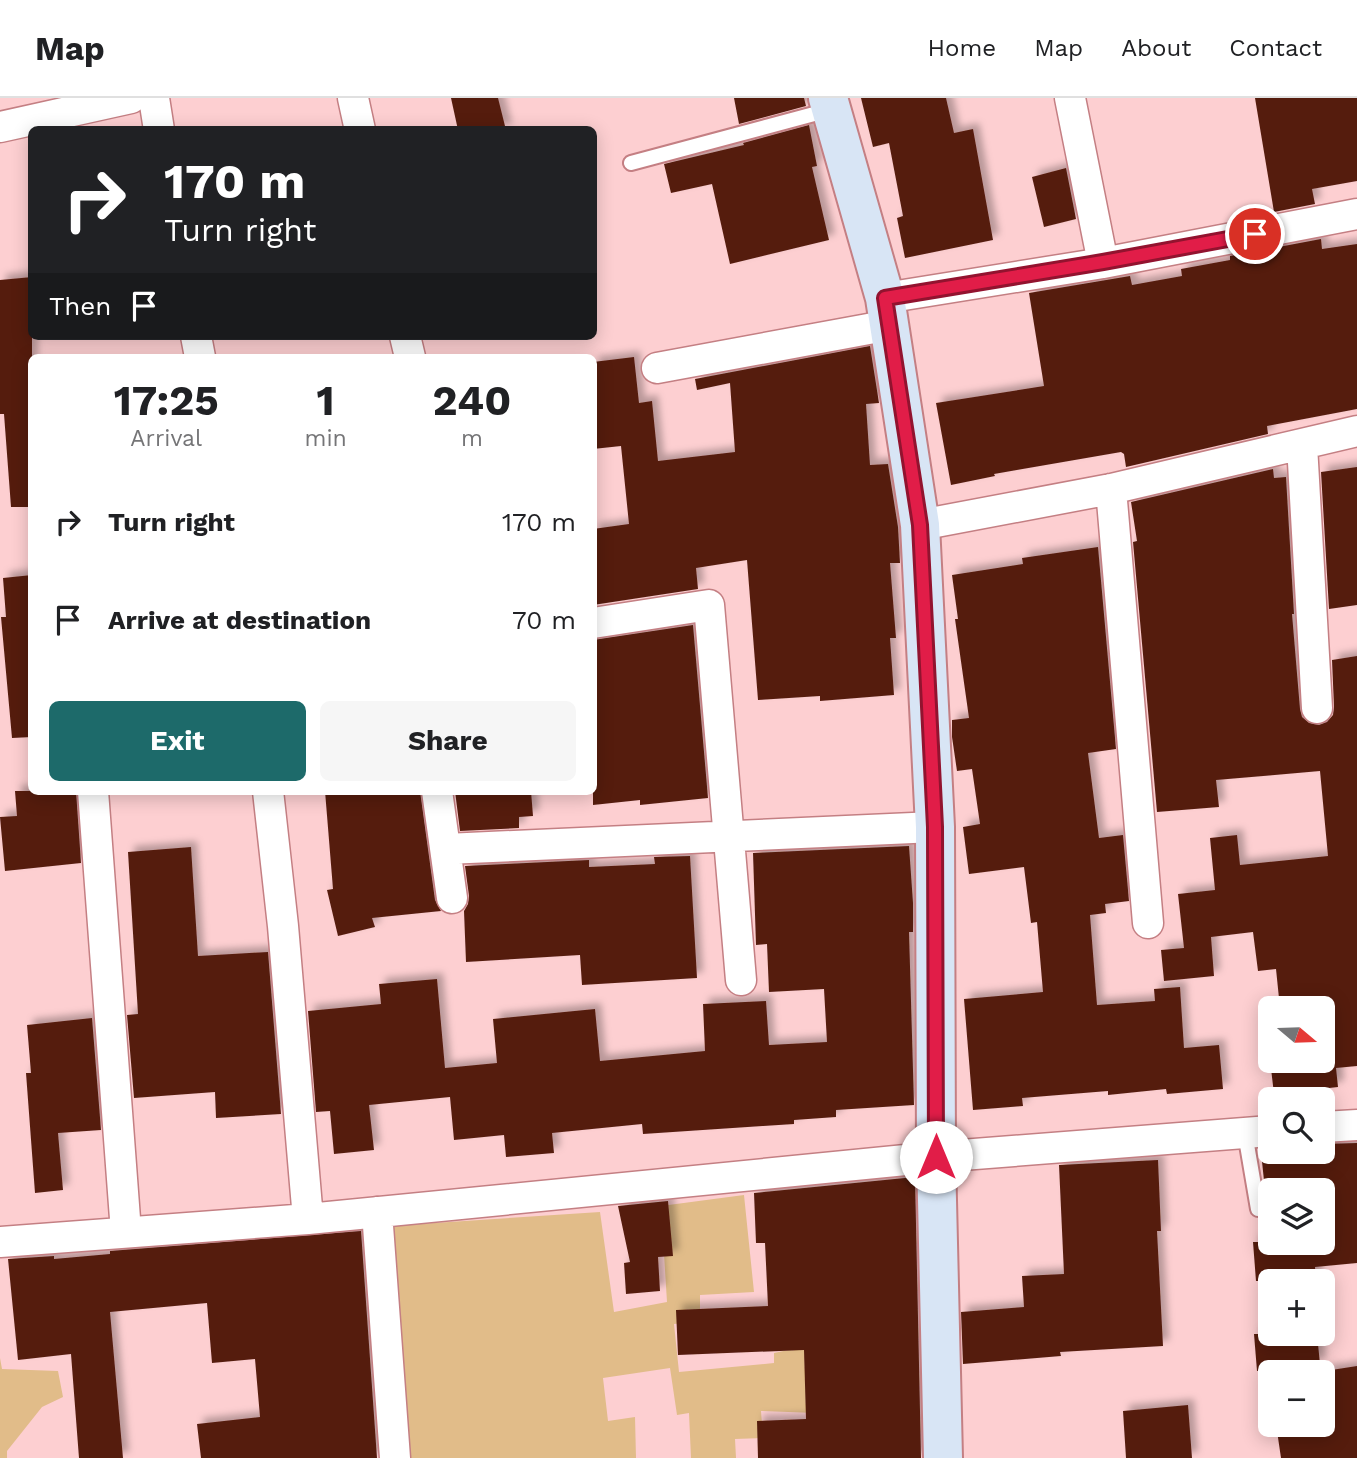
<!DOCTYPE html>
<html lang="en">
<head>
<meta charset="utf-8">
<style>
  :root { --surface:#fff; --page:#f6f6f6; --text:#202124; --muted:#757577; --line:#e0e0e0; --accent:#1d6a6a }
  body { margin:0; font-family:"Work Sans",sans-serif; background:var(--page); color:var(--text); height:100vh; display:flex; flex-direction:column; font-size:26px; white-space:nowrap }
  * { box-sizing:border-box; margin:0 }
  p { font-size:23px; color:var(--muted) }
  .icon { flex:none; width:38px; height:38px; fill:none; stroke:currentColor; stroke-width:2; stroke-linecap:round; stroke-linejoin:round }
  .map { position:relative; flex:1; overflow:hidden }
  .sheet { position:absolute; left:28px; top:256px; width:569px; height:441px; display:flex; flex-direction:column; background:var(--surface); border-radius:10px; box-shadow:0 4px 18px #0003 }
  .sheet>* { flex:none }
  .top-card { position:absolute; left:28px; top:28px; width:569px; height:214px; border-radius:10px; box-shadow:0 4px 18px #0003; background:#202124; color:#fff; overflow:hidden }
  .needle { width:46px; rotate:109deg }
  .controls { position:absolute; left:1258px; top:898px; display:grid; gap:14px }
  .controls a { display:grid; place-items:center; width:77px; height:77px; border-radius:10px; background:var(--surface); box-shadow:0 4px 18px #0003; font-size:35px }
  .pin { position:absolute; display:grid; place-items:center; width:60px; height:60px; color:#fff; margin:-30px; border:4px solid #fff; border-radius:50%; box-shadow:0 2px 7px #0007 }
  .me { position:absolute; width:77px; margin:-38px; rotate:0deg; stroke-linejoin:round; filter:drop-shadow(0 0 5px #0008) }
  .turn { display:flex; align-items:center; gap:24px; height:147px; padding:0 21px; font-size:32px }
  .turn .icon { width:91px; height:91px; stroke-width:2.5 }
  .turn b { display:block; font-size:49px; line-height:60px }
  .then { display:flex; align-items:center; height:66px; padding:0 21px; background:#0003; gap:14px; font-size:26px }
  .eta { display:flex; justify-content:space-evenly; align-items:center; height:119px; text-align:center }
  .eta b { font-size:42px; font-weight:700; line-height:49px }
  .cta { display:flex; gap:14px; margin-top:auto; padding:14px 21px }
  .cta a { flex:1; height:80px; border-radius:10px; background:var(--accent); color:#fff; font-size:28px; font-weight:700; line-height:80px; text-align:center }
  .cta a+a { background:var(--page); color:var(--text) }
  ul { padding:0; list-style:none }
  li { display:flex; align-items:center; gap:21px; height:98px; padding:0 21px }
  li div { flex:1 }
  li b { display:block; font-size:26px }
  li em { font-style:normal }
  header { display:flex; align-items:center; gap:42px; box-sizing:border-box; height:98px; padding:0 35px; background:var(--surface); border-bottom:2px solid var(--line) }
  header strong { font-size:33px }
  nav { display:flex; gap:38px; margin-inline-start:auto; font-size:24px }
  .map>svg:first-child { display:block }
</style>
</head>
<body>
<header>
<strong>Map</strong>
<nav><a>Home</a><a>Map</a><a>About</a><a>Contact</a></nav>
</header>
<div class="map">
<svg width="1357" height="1360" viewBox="0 0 1357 1360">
  <defs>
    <filter id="shadow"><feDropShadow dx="6" dy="-6" stdDeviation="3.5" flood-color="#0004"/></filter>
  </defs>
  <rect width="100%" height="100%" fill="#fdcfd1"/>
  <!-- green -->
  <path fill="#e1bc89" d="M 744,1097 L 754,1194 L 700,1197 L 700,1223 L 674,1226 L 679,1274 L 774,1265 L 774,1255 L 807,1248 L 842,1316 L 761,1313 L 763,1340 L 735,1341 L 736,1360 L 691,1360 L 689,1315 L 677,1317 L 670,1270 L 603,1280 L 608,1323 L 635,1319 L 636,1360 L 403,1360 L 389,1128 L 600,1114 L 614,1214 L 667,1204 L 661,1108 Z
    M 0,1260 L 2,1271 L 58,1273 L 63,1299 L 42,1309 L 7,1353 L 7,1360 L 0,1360 Z"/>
  <!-- building -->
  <path fill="#551d10" filter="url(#shadow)" d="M 451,0 L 498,0 L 506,32 L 458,32 Z
    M 734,0 L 804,0 L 806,8 L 739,26 Z
    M 861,0 L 946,0 L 954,35 L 973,31 L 993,142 L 905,160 L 897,120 L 903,118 L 889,45 L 873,49 Z
    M 1255,0 L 1357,0 L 1357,83 L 1312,91 L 1315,106 L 1274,114 Z
    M 809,27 L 817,68 L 812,69 L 829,142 L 730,166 L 712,86 L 671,95 L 664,66 L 744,47 L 743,45 Z
    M 1066,70 L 1076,121 L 1044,129 L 1032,79 Z
    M 1321,141 L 1322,151 L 1357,146 L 1357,311 L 1267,328 L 1268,336 L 1126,369 L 1124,356 L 1121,354 L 994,376 L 995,378 L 951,387 L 936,305 L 1044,288 L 1029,195 L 1130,178 L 1132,187 L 1182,178 L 1181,171 L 1230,162 L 1230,158 Z
    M 32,179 L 32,409 L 11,409 L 4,316 L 0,316 L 0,182 Z
    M 870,248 L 879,305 L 866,306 L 870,367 L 888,366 L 898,429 L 900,465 L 890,465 L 896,540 L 890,540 L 894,597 L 820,603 L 820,598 L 758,602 L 747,462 L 696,470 L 698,491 L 593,507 L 593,431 L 629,426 L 621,348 L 593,351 L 593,264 L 634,259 L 639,305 L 652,303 L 658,363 L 735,354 L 730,285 L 697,292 L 695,281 Z
    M 1357,369 L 1357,507 L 1329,511 L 1321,374 Z
    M 1273,371 L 1274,380 L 1286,379 L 1294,516 L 1292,516 L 1300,611 L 1302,619 L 1309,625 L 1319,627 L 1327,624 L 1333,617 L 1334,609 L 1332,562 L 1357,558 L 1357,968 L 1336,970 L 1338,989 L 1274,996 L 1270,962 L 1323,962 L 1323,910 L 1280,910 L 1276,871 L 1258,873 L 1253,834 L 1211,839 L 1214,878 L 1164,883 L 1161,852 L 1184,850 L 1178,796 L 1215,792 L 1210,740 L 1237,737 L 1240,767 L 1328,758 L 1320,673 L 1216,682 L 1219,709 L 1157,714 L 1133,444 L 1137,443 L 1131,404 Z
    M 1098,449 L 1116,651 L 1088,655 L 1099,740 L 1123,737 L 1129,803 L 1105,806 L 1106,815 L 1090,817 L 1097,907 L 1155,903 L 1154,891 L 1180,889 L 1184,950 L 1219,947 L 1223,991 L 1167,996 L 1166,991 L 1108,997 L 1108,993 L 1022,1000 L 1023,1008 L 973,1012 L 964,901 L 1043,894 L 1037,824 L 1031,825 L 1024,769 L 969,776 L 963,729 L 980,726 L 972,671 L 957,673 L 952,639 L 952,622 L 969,620 L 955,521 L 958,521 L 952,477 L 1023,466 L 1022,460 Z
    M 32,477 L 32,639 L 12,640 L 1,519 L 6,519 L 3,480 Z
    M 693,527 L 708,700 L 640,707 L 640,702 L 593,707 L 593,542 Z
    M 15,693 L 76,693 L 81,765 L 5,773 L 0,719 L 17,718 Z
    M 325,693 L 420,693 L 435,802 L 441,813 L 372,820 L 375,829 L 338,838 L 327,792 L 333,791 Z
    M 455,693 L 531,693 L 533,718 L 519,719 L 519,730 L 460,733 Z
    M 909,748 L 913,805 L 913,834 L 909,834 L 914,1007 L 836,1012 L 836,1019 L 794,1022 L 794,1026 L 643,1036 L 642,1026 L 552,1035 L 554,1055 L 506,1059 L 504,1037 L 454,1042 L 450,999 L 369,1007 L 374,1052 L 334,1056 L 330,1013 L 316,1014 L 308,913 L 381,906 L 379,886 L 437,881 L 445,970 L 497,965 L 493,921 L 595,911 L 600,963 L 705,953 L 703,906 L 766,903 L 769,947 L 827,944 L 824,891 L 769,894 L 767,846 L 756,847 L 753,755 Z
    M 191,749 L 198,858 L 268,854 L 281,1016 L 216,1020 L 215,994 L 134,1000 L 127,917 L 138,916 L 128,754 Z
    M 690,758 L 697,880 L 582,887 L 580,857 L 466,864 L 464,813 L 468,806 L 469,798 L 465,768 L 589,762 L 589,769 L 655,766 L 654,759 Z
    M 92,920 L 101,1032 L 58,1035 L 63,1092 L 35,1095 L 26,975 L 31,975 L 27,927 Z
    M 1357,1045 L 1357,1165 L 1315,1169 L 1316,1183 L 1256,1183 L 1253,1144 L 1323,1144 L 1323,1092 L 1265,1092 L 1261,1054 L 1323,1054 L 1323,1046 Z
    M 1158,1062 L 1161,1133 L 1157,1133 L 1163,1248 L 1060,1254 L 1061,1258 L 963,1266 L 961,1214 L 1024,1209 L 1022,1178 L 1064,1176 L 1059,1067 Z
    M 915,1079 L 921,1360 L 758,1360 L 757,1323 L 806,1321 L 804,1252 L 678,1257 L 676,1212 L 768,1208 L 765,1145 L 756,1145 L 754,1095 Z
    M 668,1103 L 673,1158 L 658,1159 L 660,1193 L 626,1196 L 624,1165 L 630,1164 L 618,1108 Z
    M 361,1133 L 377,1360 L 201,1360 L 197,1326 L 260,1319 L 255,1261 L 212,1265 L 207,1205 L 110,1214 L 123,1360 L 79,1360 L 71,1256 L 18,1262 L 8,1161 L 54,1158 L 54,1161 L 110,1156 L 110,1153 Z
    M 1254,1236 L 1317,1236 L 1320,1266 L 1257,1273 Z
    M 1357,1268 L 1357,1360 L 1281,1360 L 1276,1326 L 1333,1326 L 1325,1273 Z
    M 1188,1307 L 1192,1360 L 1126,1360 L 1123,1313 Z"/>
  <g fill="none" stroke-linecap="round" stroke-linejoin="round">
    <!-- service casing -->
    <g stroke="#c47f83" stroke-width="18">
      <path id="service" d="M 631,65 L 829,12
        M 1245,1035 L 1258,1111"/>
    </g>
    <!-- minor casing -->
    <g stroke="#c47f83" stroke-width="33">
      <path id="minor" d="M 154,0 L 159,32
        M 353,0 L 360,32
        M 1070,0 L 1103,165
        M 0,29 L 131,0
        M 885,200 L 1103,165 L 1357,116
        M 196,238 L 200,259
        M 405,238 L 410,259
        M 657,270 L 890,227
        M 1302,347 L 1317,610
        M 1111,391 L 1148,825
        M 920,427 L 1111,391 L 1357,333
        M 593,525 L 709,507 L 741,882
        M 93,693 L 126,1134
        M 268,693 L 283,828 L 308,1121
        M 437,693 L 452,800
        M 446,751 L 935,729
        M 1323,1029 L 1357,1027
        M 377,1114 L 395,1360
        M 0,1144 L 308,1121 L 936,1059 L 1270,1033"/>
    </g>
    <!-- secondary casing -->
    <g stroke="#c47f83" stroke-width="42">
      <path id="secondary" d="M 828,0 L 885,200 L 920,427 L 935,729 L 936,1059 L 943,1360"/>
    </g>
    <!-- service -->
    <use href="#service" stroke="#fff" stroke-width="14"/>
    <!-- minor -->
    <use href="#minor" stroke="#fff" stroke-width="30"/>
    <!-- secondary -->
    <use href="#secondary" stroke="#d8e5f5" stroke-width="38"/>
  </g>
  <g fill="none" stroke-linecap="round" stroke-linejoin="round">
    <!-- route casing -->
    <g stroke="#92132f" stroke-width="18">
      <path id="route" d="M 936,1059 L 935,729 L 920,427 L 885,200 L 1103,164 L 1255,136"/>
    </g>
    <!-- route -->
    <use href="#route" stroke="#e11d48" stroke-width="12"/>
  </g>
</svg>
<div class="controls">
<a><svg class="needle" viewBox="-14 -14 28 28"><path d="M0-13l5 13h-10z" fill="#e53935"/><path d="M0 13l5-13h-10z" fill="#757577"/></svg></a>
<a><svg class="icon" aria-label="search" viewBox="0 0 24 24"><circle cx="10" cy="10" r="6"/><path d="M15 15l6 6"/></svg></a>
<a><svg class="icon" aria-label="layers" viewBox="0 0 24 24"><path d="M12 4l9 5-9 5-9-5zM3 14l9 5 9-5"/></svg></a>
<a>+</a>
<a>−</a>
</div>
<div class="pin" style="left:1255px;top:136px;background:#d93025"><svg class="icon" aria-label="arrive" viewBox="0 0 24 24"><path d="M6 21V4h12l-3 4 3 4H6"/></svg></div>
<svg class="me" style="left:936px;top:1059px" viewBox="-20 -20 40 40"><circle r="19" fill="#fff"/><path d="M0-13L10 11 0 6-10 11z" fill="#e11d48"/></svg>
<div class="top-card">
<div class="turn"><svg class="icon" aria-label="right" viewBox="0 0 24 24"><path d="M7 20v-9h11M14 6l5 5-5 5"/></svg><div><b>170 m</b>Turn right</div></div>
<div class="then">Then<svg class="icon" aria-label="arrive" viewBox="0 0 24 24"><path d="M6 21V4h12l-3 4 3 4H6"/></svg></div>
</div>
<section class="sheet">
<div class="eta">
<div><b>17:25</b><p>Arrival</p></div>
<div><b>1</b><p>min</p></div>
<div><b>240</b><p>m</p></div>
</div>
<ul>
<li><svg class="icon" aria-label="right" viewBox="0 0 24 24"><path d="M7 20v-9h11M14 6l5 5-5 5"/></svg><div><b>Turn right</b></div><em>170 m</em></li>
<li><svg class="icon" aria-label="arrive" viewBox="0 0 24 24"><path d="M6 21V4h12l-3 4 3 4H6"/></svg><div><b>Arrive at destination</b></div><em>70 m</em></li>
</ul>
<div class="cta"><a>Exit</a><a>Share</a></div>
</section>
</div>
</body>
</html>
